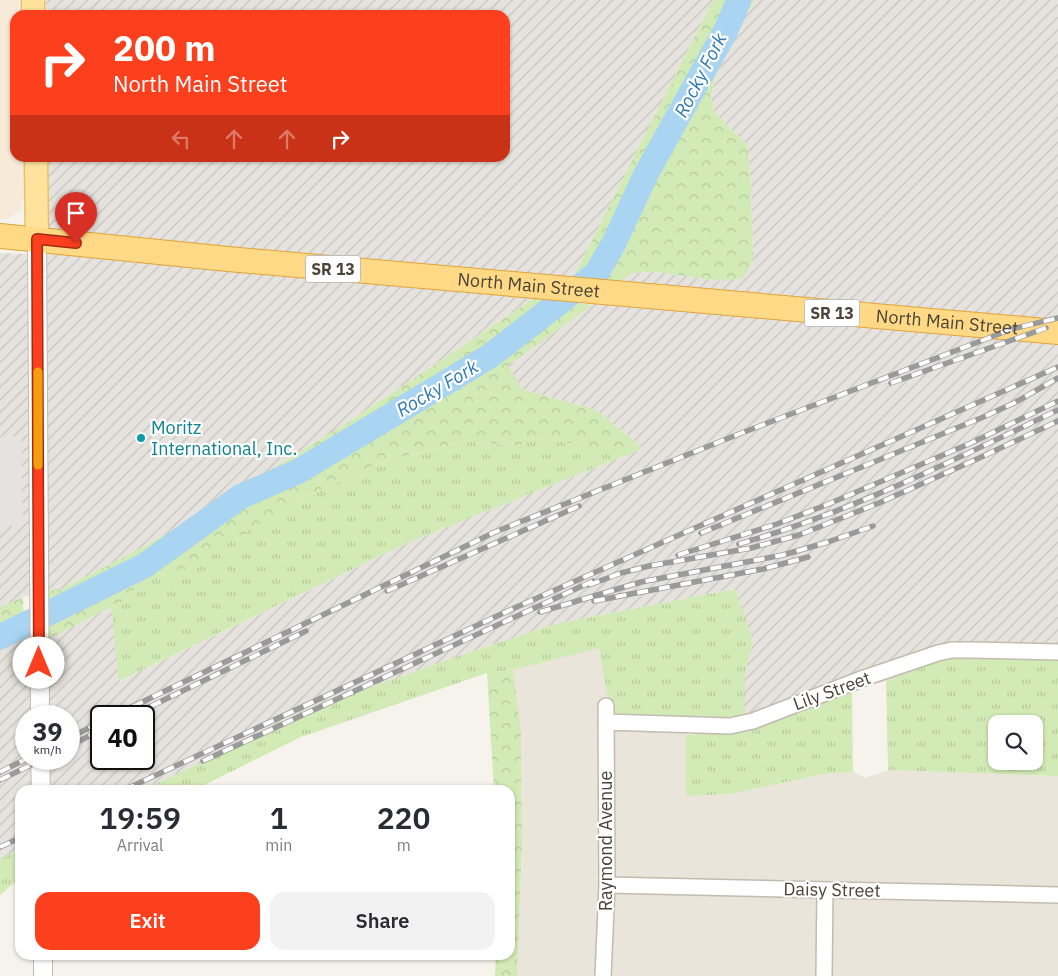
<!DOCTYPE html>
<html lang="en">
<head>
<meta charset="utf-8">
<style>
  :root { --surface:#fff; --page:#f2f2f3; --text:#2b2b33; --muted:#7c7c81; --accent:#fc3f1d }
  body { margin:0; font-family:"IBM Plex Sans",sans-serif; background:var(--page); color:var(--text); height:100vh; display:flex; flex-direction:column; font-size:19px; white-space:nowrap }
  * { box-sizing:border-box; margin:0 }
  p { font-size:16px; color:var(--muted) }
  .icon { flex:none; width:28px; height:28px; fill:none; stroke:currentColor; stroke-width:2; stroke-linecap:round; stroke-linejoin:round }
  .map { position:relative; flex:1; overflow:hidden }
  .details { position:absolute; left:15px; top:785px; width:500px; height:175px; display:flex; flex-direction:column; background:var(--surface); border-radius:15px; box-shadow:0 1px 4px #0004 }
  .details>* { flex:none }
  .guide { position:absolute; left:10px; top:10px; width:500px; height:152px; border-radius:15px; box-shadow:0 1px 4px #0004; background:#fc3f1d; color:#fff; overflow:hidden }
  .controls { position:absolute; left:988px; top:715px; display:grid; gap:10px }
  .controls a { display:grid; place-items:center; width:55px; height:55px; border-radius:10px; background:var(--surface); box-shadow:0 1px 4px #0004; font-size:25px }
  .speed { position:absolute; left:15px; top:705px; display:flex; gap:10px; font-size:25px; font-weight:700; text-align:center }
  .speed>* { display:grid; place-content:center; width:65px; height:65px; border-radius:50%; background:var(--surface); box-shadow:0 1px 4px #0004; line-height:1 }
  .speed small { font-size:12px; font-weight:400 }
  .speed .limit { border:2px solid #111; border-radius:8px; background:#fff; color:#111 }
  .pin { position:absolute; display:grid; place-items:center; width:42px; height:42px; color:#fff; margin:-51px -21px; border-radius:50% 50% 50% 0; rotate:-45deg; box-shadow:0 0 5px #0007 }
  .pin .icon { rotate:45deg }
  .me { position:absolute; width:55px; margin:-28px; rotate:0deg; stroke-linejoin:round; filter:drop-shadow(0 0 4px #0008) }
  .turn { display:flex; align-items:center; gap:18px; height:105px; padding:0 20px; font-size:22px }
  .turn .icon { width:65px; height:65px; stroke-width:2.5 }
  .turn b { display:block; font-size:35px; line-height:42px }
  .lanes { display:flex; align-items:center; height:48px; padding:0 20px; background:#0003; justify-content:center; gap:25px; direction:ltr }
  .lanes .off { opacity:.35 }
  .eta { display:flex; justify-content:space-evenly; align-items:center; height:85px; text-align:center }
  .eta b { font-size:30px; font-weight:600; line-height:35px }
  .cta { display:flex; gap:10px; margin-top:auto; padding:10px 20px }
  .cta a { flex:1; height:58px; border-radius:15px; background:var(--accent); color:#fff; font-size:20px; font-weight:600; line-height:58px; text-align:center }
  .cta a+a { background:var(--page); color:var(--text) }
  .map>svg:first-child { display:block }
</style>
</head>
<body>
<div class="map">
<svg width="1058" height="976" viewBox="0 0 1058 976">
  <defs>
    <pattern id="industrial-furrows" width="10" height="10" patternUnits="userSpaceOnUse" patternTransform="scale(1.25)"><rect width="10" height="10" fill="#e6e2dd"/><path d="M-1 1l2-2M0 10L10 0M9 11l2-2" fill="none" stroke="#c7c3be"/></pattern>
    <pattern id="grass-tufts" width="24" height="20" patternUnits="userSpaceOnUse" patternTransform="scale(1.25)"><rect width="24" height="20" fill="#d2eab5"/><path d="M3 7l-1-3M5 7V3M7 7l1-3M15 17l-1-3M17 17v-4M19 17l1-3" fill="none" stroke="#b6ca9c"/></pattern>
    <pattern id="forest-crowns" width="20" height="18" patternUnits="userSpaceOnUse" patternTransform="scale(1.25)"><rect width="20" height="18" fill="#d2eab5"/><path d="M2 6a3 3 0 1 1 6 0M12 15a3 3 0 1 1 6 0" fill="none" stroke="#b6ca9c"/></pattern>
  </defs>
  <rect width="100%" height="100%" fill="#f6f3ec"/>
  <!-- residential -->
  <path fill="#eae5da" d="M 600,647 L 686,719 L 686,796 L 730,794 L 824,774 L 853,772 L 865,778 L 888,770 L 1058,776 L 1058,976 L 517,976 L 522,846 L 521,731 L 513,670 Z"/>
  <!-- commercial -->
  <path fill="#f7ead8" d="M 0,0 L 19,0 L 19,15 L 15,15 L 15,158 L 24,158 L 25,197 L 20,210 L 6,220 L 0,219 Z"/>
  <!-- industrial -->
  <path fill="url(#industrial-furrows)" fill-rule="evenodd" d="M 46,0 L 713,0 L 574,276 L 534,298 L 353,419 L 149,544 L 62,589 L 44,591 L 23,597 L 0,607 L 0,253 L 49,255 L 48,158 L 505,158 L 505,15 L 46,15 Z
    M 755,0 L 1058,0 L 1058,658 L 886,681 L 852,688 L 744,730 L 745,674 L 753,641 L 734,589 L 555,624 L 467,653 L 329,702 L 143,790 L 20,790 L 20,849 L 0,859 L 0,645 L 10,640 L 44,641 L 111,607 L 120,681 L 410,542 L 642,449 L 638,444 L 596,410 L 522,389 L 507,366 L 621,283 L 630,273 L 657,272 L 721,281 L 753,260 L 751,190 L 748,146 L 714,112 L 711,96 L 716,76 L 744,17 ZM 26,716 L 69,716 L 69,759 L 26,759 ZM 101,716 L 144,716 L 144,759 L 101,759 Z"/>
  <!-- grass -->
  <path fill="url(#grass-tufts)" fill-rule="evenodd" d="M 538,438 C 573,444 603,450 638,444 L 642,449 L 410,542 L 119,681 L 111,607 L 133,595 L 140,574 L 153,568 L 165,576 L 300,499 L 380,463 L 465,441 L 516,446 Z
    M 735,589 L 753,641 L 745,674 L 745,716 L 686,719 L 611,718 L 599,648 L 513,670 L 487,673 L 301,737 L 194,790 L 143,790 L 329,702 L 467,653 L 555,624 Z
    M 966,656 L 1058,658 L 1058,776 L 888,770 L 886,681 L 939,660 ZM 996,724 L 1034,724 L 1034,761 L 996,761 Z
    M 852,688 L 853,772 L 824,774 L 730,794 L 686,796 L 686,735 L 744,730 Z
    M 20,849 L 20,878 L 0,895 L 0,859 Z"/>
  <!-- forest -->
  <path fill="url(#forest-crowns)" d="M 713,0 L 755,0 L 744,17 L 716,76 L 711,96 L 714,112 L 748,146 L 751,190 L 753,260 L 743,278 L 721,281 L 657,272 L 630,273 L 621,283 L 574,276 Z
    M 534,298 L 592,305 L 508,366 L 522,389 L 596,410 L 638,444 L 618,447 L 593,447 L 538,438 L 517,446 L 465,441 L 380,463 L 300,499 L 181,572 L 165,576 L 153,568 L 140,574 L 133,595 L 121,602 L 44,641 L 44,591 L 62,589 L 149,544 L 353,419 Z
    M 23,597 L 24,640 L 10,640 L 0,645 L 0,607 Z
    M 513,670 L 521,731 L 522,846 L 517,976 L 495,976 L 496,955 L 510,955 L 510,790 L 494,790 L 487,673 Z"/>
  <!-- parking -->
  <path fill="#e5e3e0" d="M 21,436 L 23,526 L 0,526 L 0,437 Z"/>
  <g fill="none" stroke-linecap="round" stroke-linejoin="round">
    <!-- river -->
    <path stroke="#a9d4f2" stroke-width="25" d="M 0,637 L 144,566 L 240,497 L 299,471 L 490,356 L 596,274 L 614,243 L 646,174 L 726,30 L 739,0"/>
    <!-- minor casing -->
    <g stroke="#c2bbae" stroke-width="18">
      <path id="minor" d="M 606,722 L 730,726 L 753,721 L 864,678 L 938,653 L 952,650 L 971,650 L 1058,652
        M 607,885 L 1058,895
        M 603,976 L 607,885 L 606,706
        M 824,976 L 825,890"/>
    </g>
    <!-- tertiary casing -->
    <g stroke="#c2bbae" stroke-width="20">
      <path id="tertiary" d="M 37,239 L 40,716
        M 40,759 L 41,790
        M 43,955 L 43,976"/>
    </g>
    <!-- primary casing -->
    <g stroke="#e6c16a" stroke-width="25">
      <path id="primary" d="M 33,0 L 33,15
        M 36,158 L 37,239"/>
    </g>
    <!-- trunk casing -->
    <g stroke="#e0a43c" stroke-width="26">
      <g id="trunk">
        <path id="s1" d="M 0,236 L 228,259 L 1058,332"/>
      </g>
    </g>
    <!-- minor -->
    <use href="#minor" stroke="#fff" stroke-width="15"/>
    <!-- tertiary -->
    <use href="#tertiary" stroke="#fff" stroke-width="18"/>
    <!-- primary -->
    <use href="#primary" stroke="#ffe39c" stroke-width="22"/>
    <!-- trunk -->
    <use href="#trunk" stroke="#ffd985" stroke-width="24"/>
    <!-- rail casing -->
    <g stroke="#9a9a9a" stroke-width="5.5">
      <path id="rail" d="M 891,383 L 1046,328
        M 701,533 L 981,418 L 1014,403 L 1058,378
        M 739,544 C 851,512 954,460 1058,410
        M 678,555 L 777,524 L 826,505 L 971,443 L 1058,401
        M 589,585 L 621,573 L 649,566 L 751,548 L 799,535 L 879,503 L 977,459 L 1058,421
        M 387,591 L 579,506
        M 594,601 L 763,569 L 808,557
        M 540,612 L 641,582 L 783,555 L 828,542 L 873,526
        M 113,716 L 495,532 L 739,434 L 1012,329 L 1058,318
        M 131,716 L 306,631
        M 69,738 L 101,722
        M 69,746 L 101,730
        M 203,761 L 593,581
        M 0,772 L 26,759
        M 0,780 L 43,759
        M 124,790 L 510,610 L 1058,367
        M 0,847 L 20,838"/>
    </g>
    <!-- rail -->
    <use href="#rail" stroke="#fff" stroke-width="4" stroke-dasharray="11" stroke-linecap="butt"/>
  </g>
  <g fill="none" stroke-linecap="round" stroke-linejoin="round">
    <!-- route casing -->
    <g stroke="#a42913" stroke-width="12">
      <path id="route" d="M 39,663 L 37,239 L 76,243"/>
    </g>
    <!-- route -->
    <use href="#route" stroke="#fc3f1d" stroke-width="9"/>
    <!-- slow -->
    <path stroke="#f59e0b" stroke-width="9" d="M 38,372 L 38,465"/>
  </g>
  <!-- markers -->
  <circle fill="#0f9aa8" stroke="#fff" stroke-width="2" cx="141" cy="438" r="5"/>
  <g text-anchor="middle" stroke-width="4.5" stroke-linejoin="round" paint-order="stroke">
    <!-- shield labels -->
    <g fill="#fff" stroke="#817c74" stroke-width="1">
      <rect x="305.5" y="255.5" width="55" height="27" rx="4"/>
      <rect x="804.5" y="299.5" width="55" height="27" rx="4"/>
    </g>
    <g font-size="16" font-weight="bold" fill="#4b4439">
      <text x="333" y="275">SR 13</text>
      <text x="832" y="319">SR 13</text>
    </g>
    <!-- street labels -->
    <g font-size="18" fill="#4b4439" stroke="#fff">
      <text dy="6" stroke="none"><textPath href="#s1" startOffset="531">North Main Street</textPath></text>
      <text dy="6" stroke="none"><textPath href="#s1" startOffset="951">North Main Street</textPath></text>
      <text transform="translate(832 691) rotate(-20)" y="6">Lily Street</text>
      <text transform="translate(606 841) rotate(-90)" y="6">Raymond Avenue</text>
      <text transform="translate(832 890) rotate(1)" y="6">Daisy Street</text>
    </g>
    <!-- culture labels -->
    <g font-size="18" fill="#0d838f" stroke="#fff" text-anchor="start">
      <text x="151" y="434">Moritz<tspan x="151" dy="21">International, Inc.</tspan></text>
    </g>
    <!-- water labels -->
    <g font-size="19" font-style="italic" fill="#2e7ab2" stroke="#fff">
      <text transform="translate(700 75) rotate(-63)" y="7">Rocky Fork</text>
      <text transform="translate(437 388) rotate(-31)" y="7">Rocky Fork</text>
    </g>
  </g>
</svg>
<div class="controls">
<a><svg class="icon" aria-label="search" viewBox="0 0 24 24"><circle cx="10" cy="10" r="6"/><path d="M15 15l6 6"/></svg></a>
</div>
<div class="speed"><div>39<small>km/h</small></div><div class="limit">40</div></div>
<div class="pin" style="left:76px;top:243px;background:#d93025"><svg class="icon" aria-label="arrive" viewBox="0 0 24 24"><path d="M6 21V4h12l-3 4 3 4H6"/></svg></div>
<svg class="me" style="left:39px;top:663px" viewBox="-20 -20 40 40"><circle r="19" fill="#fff"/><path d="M0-13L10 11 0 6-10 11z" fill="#fc3f1d"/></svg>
<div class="guide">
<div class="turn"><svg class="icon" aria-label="right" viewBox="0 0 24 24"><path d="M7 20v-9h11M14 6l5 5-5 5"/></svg><div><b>200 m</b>North Main Street</div></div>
<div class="lanes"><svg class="icon off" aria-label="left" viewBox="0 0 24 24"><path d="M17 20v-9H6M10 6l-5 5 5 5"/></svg><svg class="icon off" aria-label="ahead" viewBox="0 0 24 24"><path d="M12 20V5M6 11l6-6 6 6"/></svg><svg class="icon off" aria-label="ahead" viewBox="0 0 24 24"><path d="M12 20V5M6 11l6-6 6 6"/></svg><svg class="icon" aria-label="right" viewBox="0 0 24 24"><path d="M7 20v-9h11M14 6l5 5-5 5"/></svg></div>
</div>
<section class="details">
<div class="eta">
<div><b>19:59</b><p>Arrival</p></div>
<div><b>1</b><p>min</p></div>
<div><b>220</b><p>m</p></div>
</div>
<div class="cta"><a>Exit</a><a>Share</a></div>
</section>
</div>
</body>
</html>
